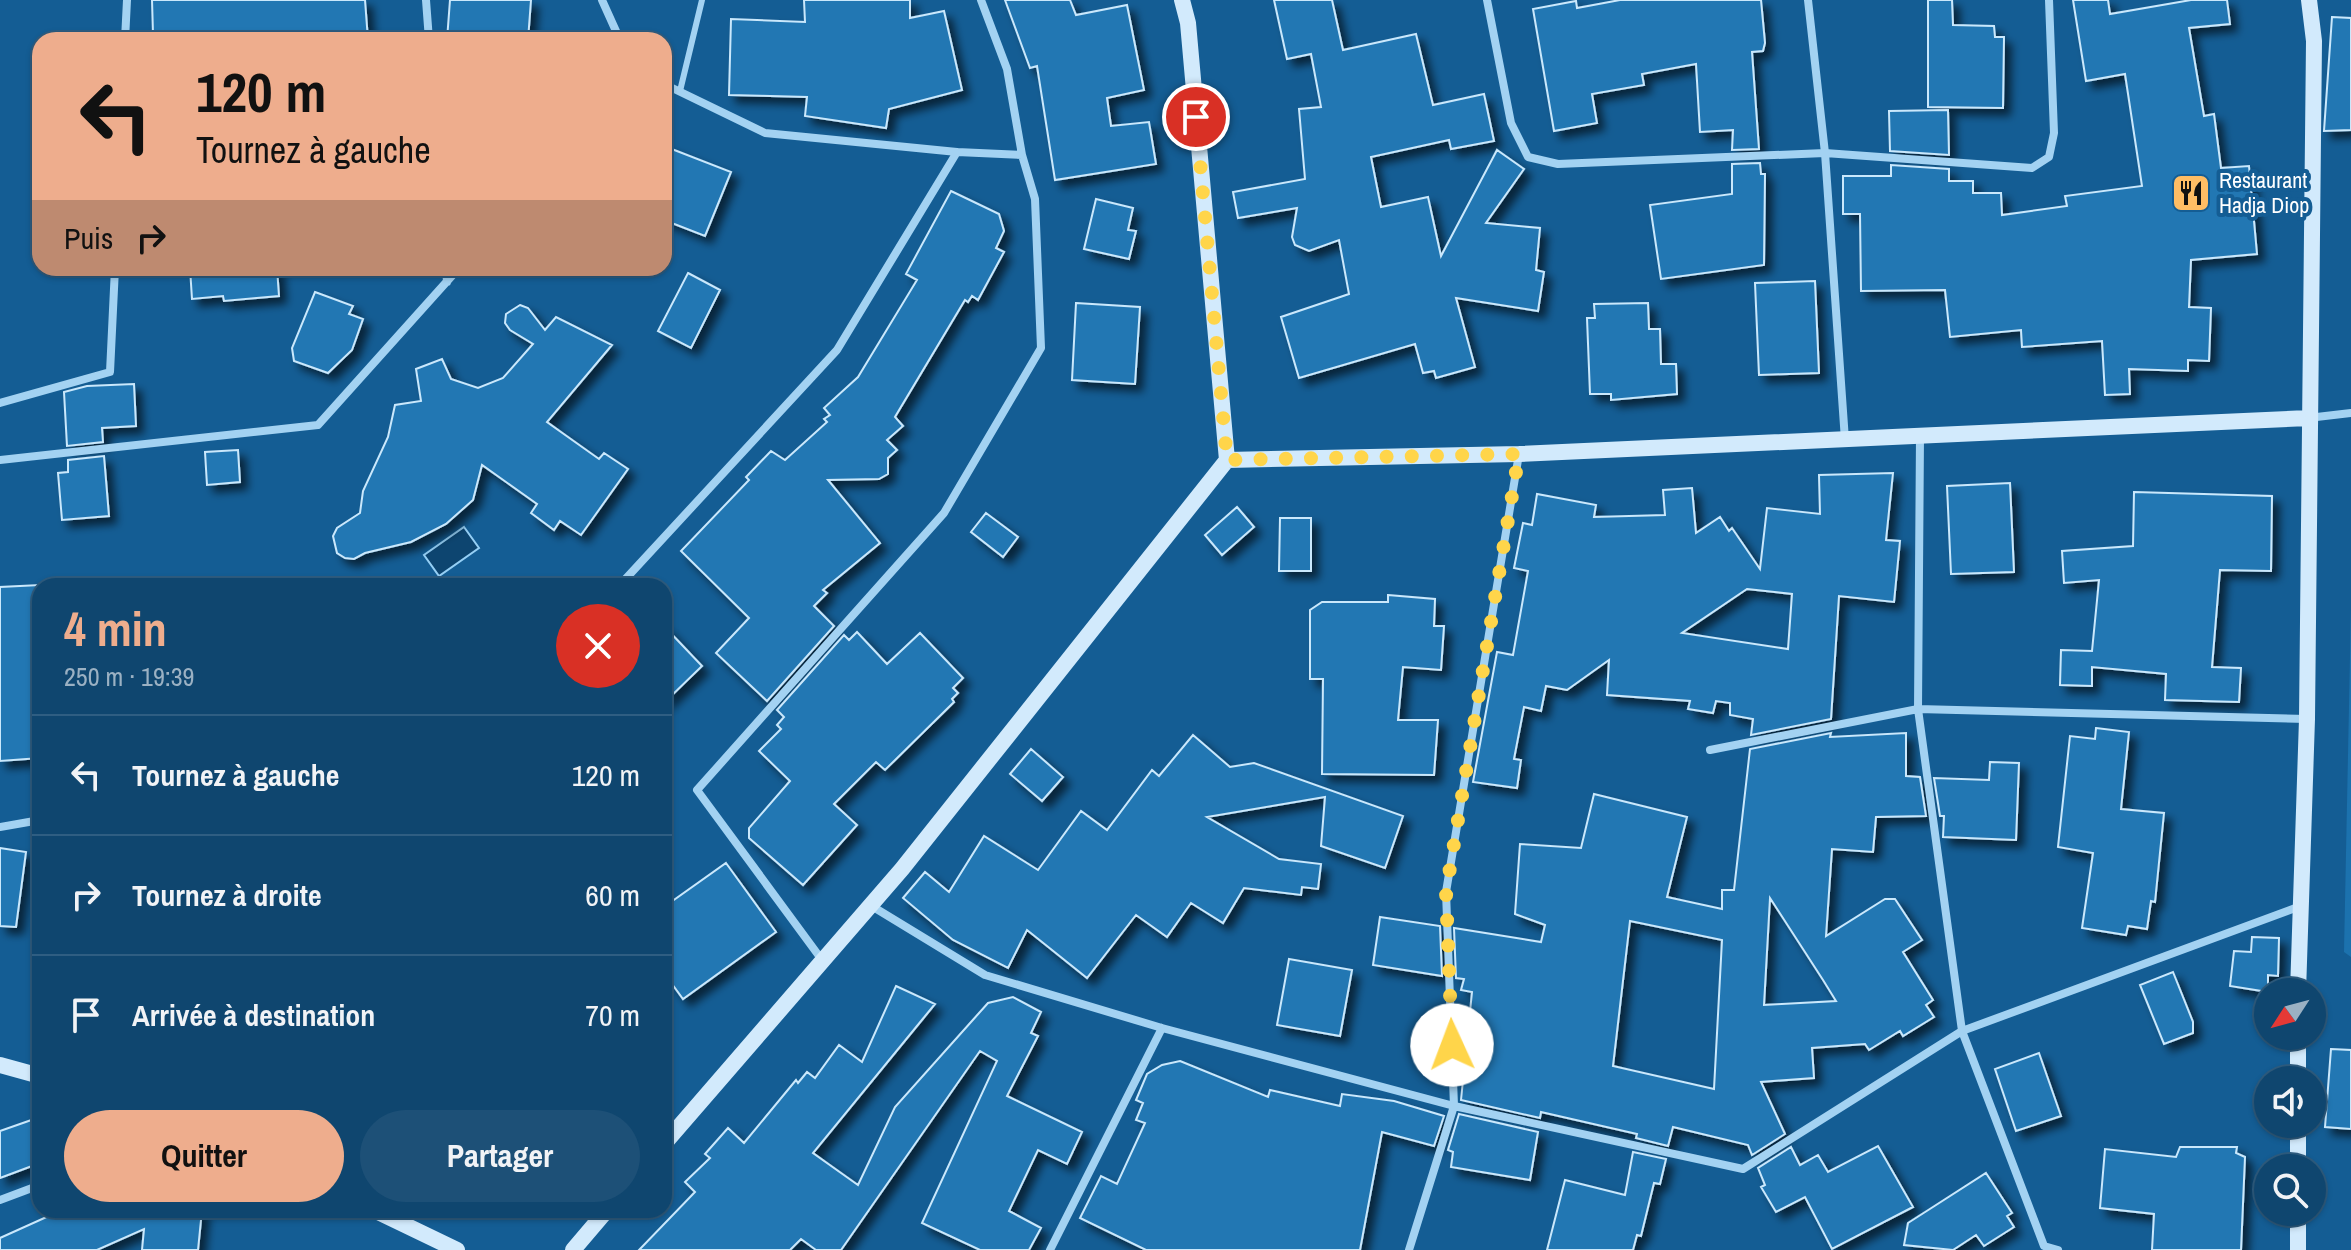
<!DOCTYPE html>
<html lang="fr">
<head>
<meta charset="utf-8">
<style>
  :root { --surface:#0f466f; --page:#1d5077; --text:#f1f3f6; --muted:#9bb1c3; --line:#2f5e82; --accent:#eead8d }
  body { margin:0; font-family:"Archivo Narrow",sans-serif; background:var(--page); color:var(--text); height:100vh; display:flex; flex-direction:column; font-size:30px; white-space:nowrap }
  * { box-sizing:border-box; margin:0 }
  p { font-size:26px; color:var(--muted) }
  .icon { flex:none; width:44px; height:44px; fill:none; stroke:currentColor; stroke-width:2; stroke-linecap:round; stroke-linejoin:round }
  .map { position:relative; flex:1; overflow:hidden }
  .details { position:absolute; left:32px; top:578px; width:640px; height:640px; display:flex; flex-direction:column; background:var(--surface); border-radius:24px; box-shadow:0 2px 6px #0004,0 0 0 2px var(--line) }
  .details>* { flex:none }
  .banner { position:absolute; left:32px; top:32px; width:640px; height:244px; border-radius:24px; box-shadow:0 2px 6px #0004,0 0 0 2px var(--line); background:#eead8d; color:#111; overflow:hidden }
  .needle { width:52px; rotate:234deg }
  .fabs { position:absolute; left:2254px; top:978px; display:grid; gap:16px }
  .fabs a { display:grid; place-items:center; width:72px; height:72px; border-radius:50%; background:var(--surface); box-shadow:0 2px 6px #0004,0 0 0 2px var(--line); font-size:40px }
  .pin { position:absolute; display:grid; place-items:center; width:68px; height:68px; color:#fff; margin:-34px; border:4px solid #fff; border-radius:50%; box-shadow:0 2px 8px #0007 }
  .me { position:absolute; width:88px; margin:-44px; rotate:358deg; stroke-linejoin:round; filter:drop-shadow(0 0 6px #0008) }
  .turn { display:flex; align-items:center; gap:28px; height:168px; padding:0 32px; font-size:36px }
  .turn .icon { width:104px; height:104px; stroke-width:2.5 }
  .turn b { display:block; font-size:56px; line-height:68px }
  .then { display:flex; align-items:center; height:76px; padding:0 32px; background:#0003; gap:16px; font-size:30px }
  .round { display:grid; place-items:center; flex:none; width:84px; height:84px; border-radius:42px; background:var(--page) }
  .head { display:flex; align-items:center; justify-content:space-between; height:136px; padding:0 32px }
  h1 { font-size:48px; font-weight:700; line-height:60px; color:var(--accent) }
  .primary-button { display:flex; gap:16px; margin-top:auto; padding:16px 32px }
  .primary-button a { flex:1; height:92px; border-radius:48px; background:var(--accent); color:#111; font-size:32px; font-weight:700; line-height:92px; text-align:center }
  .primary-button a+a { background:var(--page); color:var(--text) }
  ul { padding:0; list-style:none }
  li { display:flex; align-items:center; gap:24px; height:120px; padding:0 32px; border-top:2px solid var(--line) }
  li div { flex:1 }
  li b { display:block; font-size:30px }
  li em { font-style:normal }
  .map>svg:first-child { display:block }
</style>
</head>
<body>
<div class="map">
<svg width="2351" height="1250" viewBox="0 0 2351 1250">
  <defs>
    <filter id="shadow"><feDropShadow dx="7" dy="7" stdDeviation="4" flood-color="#0009"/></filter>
  </defs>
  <rect width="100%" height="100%" fill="#145d94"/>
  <!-- green -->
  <path fill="#1c72ae" d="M 2351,607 L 2351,957 L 2344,952 Z"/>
  <!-- water -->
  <path fill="#0d4570" stroke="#95cff5" stroke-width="2" d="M 464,527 L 479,548 L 439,576 L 424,555 Z"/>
  <!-- building -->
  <path fill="#2277b3" stroke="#cae8fc" stroke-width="2" fill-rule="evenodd" filter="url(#shadow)" d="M 152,0 L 365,0 L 368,40 L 161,40 L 161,34 L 153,34 Z
    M 450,0 L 531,0 L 528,40 L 447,40 Z
    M 804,0 L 910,0 L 910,18 L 944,11 L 962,90 L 889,109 L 886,128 L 805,116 L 807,97 L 729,95 L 731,19 L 805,22 Z
    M 1005,0 L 1070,0 L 1076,15 L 1127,5 L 1144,90 L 1107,98 L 1111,126 L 1149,122 L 1156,164 L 1055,180 L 1037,66 L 1030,68 Z
    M 1274,0 L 1332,0 L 1343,50 L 1416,34 L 1433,105 L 1484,94 L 1494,141 L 1451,149 L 1449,140 L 1371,157 L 1381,207 L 1428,197 L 1441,256 L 1497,150 L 1524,169 L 1486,223 L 1540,228 L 1536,270 L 1544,272 L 1538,311 L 1456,298 L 1475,367 L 1436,378 L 1434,371 L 1423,373 L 1415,344 L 1299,378 L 1281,317 L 1349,294 L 1339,240 L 1309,251 L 1295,245 L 1292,237 L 1297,208 L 1238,218 L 1233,192 L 1305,179 L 1299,109 L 1321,107 L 1311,54 L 1287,59 Z
    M 1620,0 L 1761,0 L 1765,43 L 1763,51 L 1752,52 L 1759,149 L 1732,150 L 1733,130 L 1700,132 L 1696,64 L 1642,74 L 1644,85 L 1592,94 L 1597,123 L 1554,131 L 1533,9 L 1576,1 L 1577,8 Z
    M 1928,0 L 1952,0 L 1953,25 L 1994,26 L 1995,37 L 2004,37 L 2003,108 L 1928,107 Z
    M 2073,0 L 2108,0 L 2110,14 L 2191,0 L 2227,0 L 2230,24 L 2189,28 L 2204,116 L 2214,114 L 2221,168 L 2249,166 L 2257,254 L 2191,260 L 2189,307 L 2211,308 L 2209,361 L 2188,360 L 2188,371 L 2129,369 L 2130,394 L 2105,395 L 2102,341 L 2022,347 L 2021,330 L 1950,337 L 1945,290 L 1861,291 L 1860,214 L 1843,214 L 1843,176 L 1891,176 L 1891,165 L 1949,169 L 1949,181 L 1973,181 L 1973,193 L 2001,193 L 2002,215 L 2067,206 L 2065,196 L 2142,186 L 2125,74 L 2086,81 Z
    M 2332,17 L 2351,18 L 2351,130 L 2324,131 Z
    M 1948,110 L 1949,155 L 1890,151 L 1889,111 Z
    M 664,146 L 731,172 L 705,236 L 664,220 Z
    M 1760,163 L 1761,174 L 1765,174 L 1764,265 L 1661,279 L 1650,205 L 1732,194 L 1732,164 Z
    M 951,191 L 999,214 L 1004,231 L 996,248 L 1004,252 L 978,300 L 972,296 L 968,302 L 965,300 L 895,417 L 903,426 L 887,440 L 897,450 L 888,458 L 888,474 L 879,479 L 828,480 L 880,543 L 823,590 L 827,593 L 814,606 L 834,626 L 767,701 L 716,653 L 749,618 L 681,551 L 749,480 L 746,477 L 771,451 L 785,460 L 827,422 L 824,419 L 830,415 L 824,408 L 858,377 L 917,280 L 906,274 Z
    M 1096,199 L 1133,208 L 1128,230 L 1136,231 L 1129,259 L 1084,249 Z
    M 190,268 L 277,268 L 279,296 L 224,301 L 223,296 L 192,299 Z
    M 688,273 L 720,290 L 691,348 L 658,331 Z
    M 1815,281 L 1819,373 L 1759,375 L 1755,283 Z
    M 315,292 L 353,306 L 349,314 L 363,319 L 352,350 L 328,373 L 294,361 L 292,348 Z
    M 1076,303 L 1140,307 L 1135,384 L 1072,380 Z
    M 1648,303 L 1649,329 L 1660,329 L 1661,364 L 1676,364 L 1677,394 L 1611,400 L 1611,394 L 1590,394 L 1587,318 L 1595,318 L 1594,304 Z
    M 520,305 L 528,308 L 545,330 L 556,317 L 612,345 L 547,422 L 599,459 L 604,453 L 628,469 L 581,535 L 560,521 L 554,530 L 531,513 L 537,504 L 482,465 L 473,500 L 446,524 L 411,542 L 365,553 L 354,559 L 345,558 L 337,553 L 333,536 L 337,528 L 360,513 L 363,491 L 388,437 L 395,405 L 421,401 L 416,369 L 442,359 L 451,379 L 478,388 L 503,378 L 533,344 L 510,330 L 505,323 L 506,314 Z
    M 134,384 L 136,426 L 102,428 L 103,442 L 67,446 L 64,392 L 87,386 Z
    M 238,450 L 240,482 L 207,485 L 205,452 Z
    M 104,456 L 109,516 L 62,520 L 58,473 L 68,472 L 68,460 Z
    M 1893,473 L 1886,540 L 1900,541 L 1894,602 L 1839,596 L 1831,719 L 1751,735 L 1753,719 L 1730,715 L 1730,703 L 1716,701 L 1713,713 L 1688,709 L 1690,701 L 1607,695 L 1609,660 L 1567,690 L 1546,686 L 1541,711 L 1524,707 L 1514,759 L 1521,760 L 1517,788 L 1473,782 L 1497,652 L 1513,655 L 1528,571 L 1514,568 L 1523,523 L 1532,525 L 1537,494 L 1596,505 L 1594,517 L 1665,515 L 1663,490 L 1692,488 L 1696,533 L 1720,517 L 1729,531 L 1732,528 L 1760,569 L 1767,508 L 1820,514 L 1819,475 ZM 1747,589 L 1792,594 L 1788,649 L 1682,633 Z
    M 2010,483 L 2014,572 L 1951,574 L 1947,486 Z
    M 2134,492 L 2272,496 L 2271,571 L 2220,570 L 2212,667 L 2241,668 L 2239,702 L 2165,700 L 2166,674 L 2092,667 L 2092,686 L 2060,685 L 2061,650 L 2092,651 L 2099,580 L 2064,583 L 2062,551 L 2133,546 Z
    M 1237,507 L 1254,527 L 1222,555 L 1205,535 Z
    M 986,513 L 1018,537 L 1003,557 L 971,532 Z
    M 1280,518 L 1311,518 L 1311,571 L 1279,571 Z
    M 40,585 L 40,758 L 0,761 L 0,587 Z
    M 1388,595 L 1435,599 L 1434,626 L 1444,626 L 1441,670 L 1403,667 L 1398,720 L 1438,720 L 1434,775 L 1322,774 L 1323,679 L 1310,679 L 1310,610 L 1322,602 L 1388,602 Z
    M 664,626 L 702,666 L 664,703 Z
    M 857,632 L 887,664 L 920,633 L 963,678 L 953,688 L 958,693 L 952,699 L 954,702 L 885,770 L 876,762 L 834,804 L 857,825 L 803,885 L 749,838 L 749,828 L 790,781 L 759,751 L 781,729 L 777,725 L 784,717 L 777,710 L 844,635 L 849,640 Z
    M 2096,728 L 2129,732 L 2121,809 L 2164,813 L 2155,902 L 2151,901 L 2147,929 L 2128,926 L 2126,935 L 2082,928 L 2093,853 L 2058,847 L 2070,736 L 2095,739 Z
    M 1831,733 L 1830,737 L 1906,733 L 1906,776 L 1920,777 L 1926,816 L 1876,817 L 1873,852 L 1832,849 L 1826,936 L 1885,899 L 1895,899 L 1922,940 L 1903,952 L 1933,1000 L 1926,1005 L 1934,1017 L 1903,1036 L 1900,1031 L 1869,1050 L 1865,1044 L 1812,1048 L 1814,1078 L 1761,1082 L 1785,1134 L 1752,1155 L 1748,1145 L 1673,1127 L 1668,1146 L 1636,1138 L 1637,1134 L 1541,1112 L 1540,1118 L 1461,1100 L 1472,992 L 1461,990 L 1464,979 L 1456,978 L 1454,928 L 1541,942 L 1545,925 L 1515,914 L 1520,844 L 1581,848 L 1594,794 L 1687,817 L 1667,897 L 1722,909 L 1722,890 L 1734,890 L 1750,749 ZM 1770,898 L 1823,980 L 1836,1001 L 1764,1005 ZM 1630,921 L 1722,940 L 1714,1089 L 1613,1066 Z
    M 1193,735 L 1230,767 L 1254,763 L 1403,816 L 1385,868 L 1321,846 L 1325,797 L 1207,817 L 1279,859 L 1321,864 L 1318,889 L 1302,887 L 1301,895 L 1244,888 L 1223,923 L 1191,903 L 1167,937 L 1136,915 L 1087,978 L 1027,930 L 1008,968 L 953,940 L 903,898 L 925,872 L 949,892 L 984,836 L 1038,870 L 1081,811 L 1107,830 L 1152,770 L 1159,776 Z
    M 1031,749 L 1063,777 L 1042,801 L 1010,774 Z
    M 1990,762 L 2019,763 L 2016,840 L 1943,837 L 1944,816 L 1940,816 L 1934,778 L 1989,780 Z
    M 0,848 L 26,852 L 16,927 L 0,926 Z
    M 726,863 L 776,932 L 683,999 L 664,973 L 664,907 Z
    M 1380,917 L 1440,926 L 1442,976 L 1373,965 Z
    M 2252,937 L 2279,938 L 2278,976 L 2268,975 L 2268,992 L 2230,986 L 2234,951 L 2251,952 Z
    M 1289,959 L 1352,970 L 1340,1036 L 1277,1025 Z
    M 2173,972 L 2193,1022 L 2193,1033 L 2164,1044 L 2140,985 Z
    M 896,986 L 935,1004 L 813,1153 L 858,1185 L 895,1107 L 988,1003 L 1013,997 L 1041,1012 L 1031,1033 L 1038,1036 L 1007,1096 L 1082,1132 L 1067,1164 L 1038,1150 L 1009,1211 L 1041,1228 L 1029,1250 L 980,1250 L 922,1223 L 997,1061 L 980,1051 L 841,1250 L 816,1250 L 801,1239 L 790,1250 L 639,1250 L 695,1192 L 685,1182 L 710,1158 L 705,1154 L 728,1128 L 744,1143 L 796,1080 L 798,1083 L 807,1072 L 815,1078 L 839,1045 L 862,1062 Z
    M 2331,1049 L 2351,1050 L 2351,1129 L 2325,1127 Z
    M 2039,1053 L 2061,1116 L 2016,1131 L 1995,1069 Z
    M 1180,1061 L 1268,1097 L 1270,1090 L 1340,1106 L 1342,1094 L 1394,1101 L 1444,1116 L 1434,1146 L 1382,1132 L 1360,1250 L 1146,1250 L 1080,1218 L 1101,1176 L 1117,1184 L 1145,1123 L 1136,1120 L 1143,1103 L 1136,1100 L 1147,1074 L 1162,1065 Z
    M 1459,1114 L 1538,1132 L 1530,1180 L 1451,1167 L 1453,1152 L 1448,1150 Z
    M 40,1117 L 40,1163 L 0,1178 L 0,1131 Z
    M 1878,1146 L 1913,1207 L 1832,1249 L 1805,1197 L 1776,1212 L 1761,1187 L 1765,1185 L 1758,1168 L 1791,1147 L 1800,1165 L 1818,1155 L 1828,1172 Z
    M 2180,1147 L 2237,1147 L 2236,1153 L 2245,1157 L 2241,1250 L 2152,1250 L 2154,1214 L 2100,1208 L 2105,1149 L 2176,1157 Z
    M 1633,1152 L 1666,1159 L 1660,1184 L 1654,1183 L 1641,1236 L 1637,1235 L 1633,1250 L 1547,1250 L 1565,1180 L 1625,1195 Z
    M 1986,1173 L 2012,1213 L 2007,1216 L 2014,1227 L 1984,1246 L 1976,1235 L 1953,1250 L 1904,1245 L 1908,1223 Z
    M 62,1210 L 202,1210 L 198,1250 L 142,1250 L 144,1229 L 97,1250 L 0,1250 L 0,1238 Z"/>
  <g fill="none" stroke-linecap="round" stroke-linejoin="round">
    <!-- lane -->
    <path stroke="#a3d2f2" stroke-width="6" d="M 680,91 L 702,0"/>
    <!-- street -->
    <path stroke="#a3d2f2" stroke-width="8" d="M 426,0 L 429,40
      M 602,0 L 620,40
      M 1487,0 L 1511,123 L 1528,157 L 1558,164 L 1825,153 L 2032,168 L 2049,157 L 2054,133 L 2049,0
      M 1808,0 L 1825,153 L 1845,440
      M 125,40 L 127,0
      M 664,84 L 765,133 L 957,152
      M 446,268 L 447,282
      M 0,403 L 110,372 L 115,268
      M 2308,418 L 2351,413
      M 1920,436 L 1918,709 L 1962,1031 L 2044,1246 L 2058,1250
      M 0,460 L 318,425 L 459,268
      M 619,586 L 837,350 L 957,152 L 1022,155 L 1007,69 L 981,0
      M 1710,750 L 1918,709 L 2307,719
      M 0,827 L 40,820
      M 870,905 L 985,975 L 1162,1028 L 1454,1106 L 1743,1169 L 1962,1031 L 2298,907
      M 822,960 L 697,790 L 944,513 L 1041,348 L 1035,199 L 1022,155
      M 0,1200 L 40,1185
      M 1050,1250 L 1162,1028
      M 1409,1250 L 1454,1106 L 1446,892 L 1519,454"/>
    <!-- secondary -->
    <path stroke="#d2eafc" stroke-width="16" d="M 1227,460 L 1519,454 L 2308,418
      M 2298,992 L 2307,719 L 2314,41 L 2309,0
      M 0,1065 L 40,1076
      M 2298,1080 L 2298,1036
      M 664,1144 L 902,869 L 1227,460 L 1188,23 L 1182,0
      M 2298,1168 L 2298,1124
      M 374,1210 L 457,1250
      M 573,1250 L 607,1210
      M 2298,1250 L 2298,1212"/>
  </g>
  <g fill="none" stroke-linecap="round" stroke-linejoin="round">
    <!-- route -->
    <path stroke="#ffd54a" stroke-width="14" stroke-dasharray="0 25.2" d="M 1196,117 L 1227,460 L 1519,454 L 1446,892 L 1452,1045"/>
  </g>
  <!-- icons -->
  <defs>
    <g id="restaurant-square" transform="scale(2)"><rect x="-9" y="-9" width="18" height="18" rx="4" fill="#ffbd64" stroke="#145d94"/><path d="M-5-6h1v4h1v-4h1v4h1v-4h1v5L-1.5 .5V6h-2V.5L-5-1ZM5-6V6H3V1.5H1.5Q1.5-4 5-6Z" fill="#111"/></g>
  </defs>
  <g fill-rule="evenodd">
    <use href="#restaurant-square" x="2191" y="193"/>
  </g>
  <g text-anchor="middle" stroke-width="8" stroke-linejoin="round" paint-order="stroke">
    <!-- poi labels -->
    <g font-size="22" fill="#fff" stroke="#145d94" text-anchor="start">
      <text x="2219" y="188">Restaurant<tspan x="2219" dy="25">Hadja Diop</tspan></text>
    </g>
  </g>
</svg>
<div class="fabs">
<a><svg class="needle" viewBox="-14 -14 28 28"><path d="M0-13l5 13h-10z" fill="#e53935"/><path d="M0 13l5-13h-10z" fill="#9bb1c3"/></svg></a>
<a><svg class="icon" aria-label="sound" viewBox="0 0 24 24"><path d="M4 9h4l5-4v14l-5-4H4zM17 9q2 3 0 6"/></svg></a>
<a><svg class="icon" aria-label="search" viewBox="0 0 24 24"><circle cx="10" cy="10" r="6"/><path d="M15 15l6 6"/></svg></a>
</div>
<div class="pin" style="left:1196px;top:117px;background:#d93025"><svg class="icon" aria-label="arrive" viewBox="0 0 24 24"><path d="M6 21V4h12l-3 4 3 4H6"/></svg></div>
<svg class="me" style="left:1452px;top:1045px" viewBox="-20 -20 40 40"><circle r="19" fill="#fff"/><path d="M0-13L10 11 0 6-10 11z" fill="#ffd54a"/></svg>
<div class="banner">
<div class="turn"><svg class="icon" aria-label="left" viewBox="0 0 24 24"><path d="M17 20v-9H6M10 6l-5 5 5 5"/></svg><div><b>120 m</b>Tournez à gauche</div></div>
<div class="then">Puis<svg class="icon" aria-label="right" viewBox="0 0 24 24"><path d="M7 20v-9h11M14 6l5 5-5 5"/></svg></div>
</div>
<section class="details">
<div class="head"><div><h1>4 min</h1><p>250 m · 19:39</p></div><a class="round" style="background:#d93025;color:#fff"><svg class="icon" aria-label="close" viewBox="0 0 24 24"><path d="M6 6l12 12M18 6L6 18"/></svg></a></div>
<ul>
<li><svg class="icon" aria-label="left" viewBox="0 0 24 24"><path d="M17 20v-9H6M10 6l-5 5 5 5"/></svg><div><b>Tournez à gauche</b></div><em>120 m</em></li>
<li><svg class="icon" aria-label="right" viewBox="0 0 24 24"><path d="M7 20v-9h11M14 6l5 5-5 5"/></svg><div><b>Tournez à droite</b></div><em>60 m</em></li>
<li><svg class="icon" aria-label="arrive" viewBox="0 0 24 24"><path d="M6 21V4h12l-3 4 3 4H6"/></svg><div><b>Arrivée à destination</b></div><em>70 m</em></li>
</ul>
<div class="primary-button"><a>Quitter</a><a>Partager</a></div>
</section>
</div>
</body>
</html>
